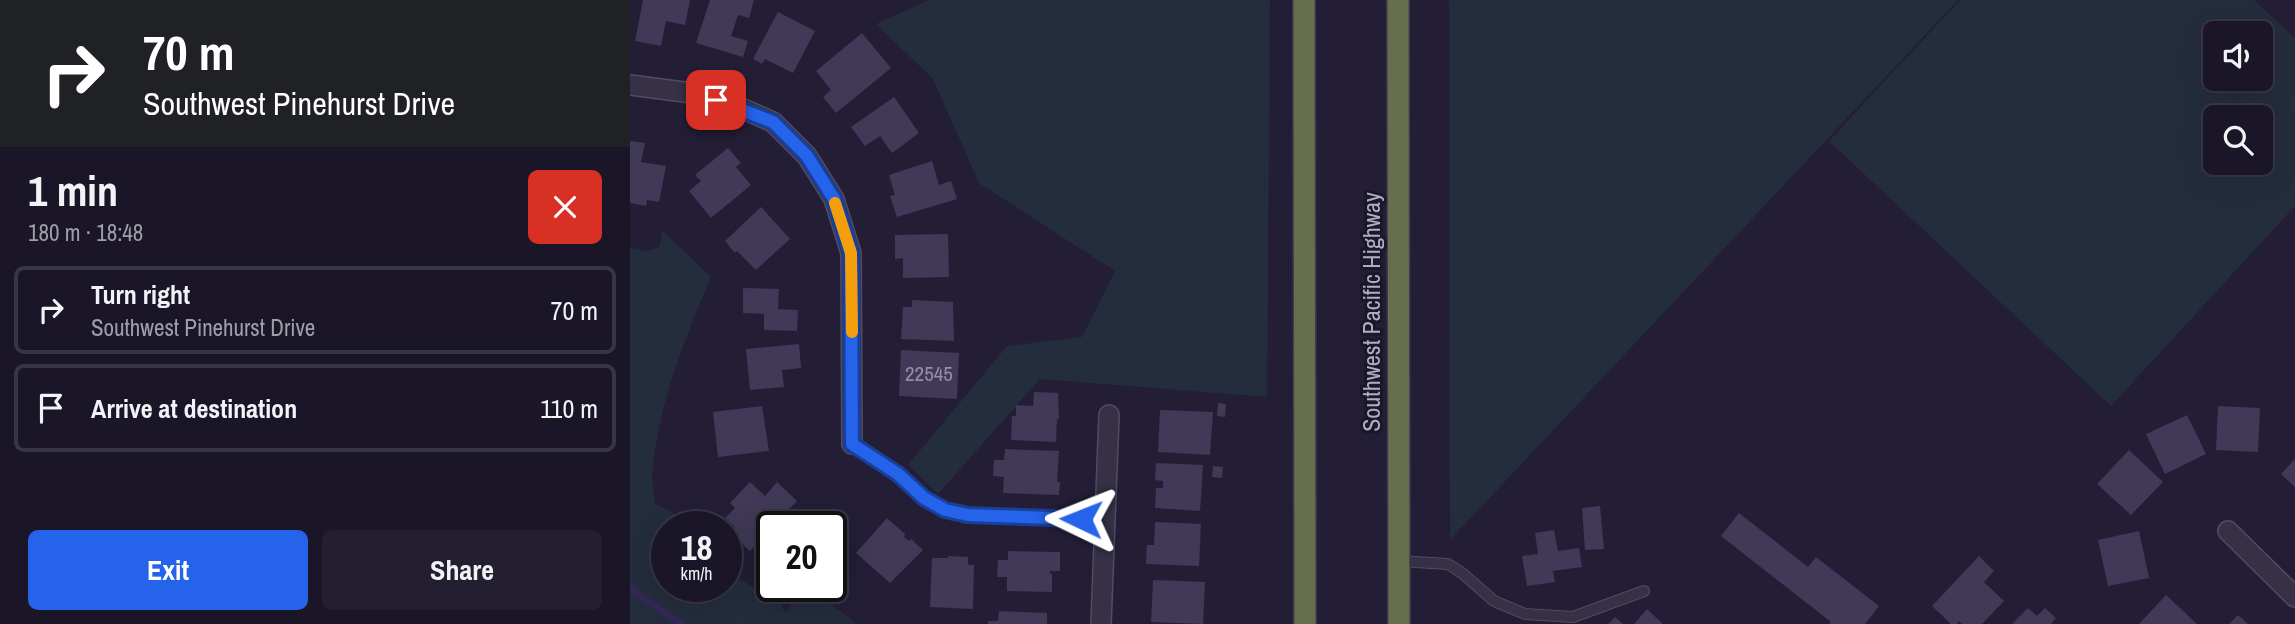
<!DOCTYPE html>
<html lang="en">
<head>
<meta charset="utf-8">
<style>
  :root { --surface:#1a1628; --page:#231f30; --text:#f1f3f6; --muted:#9f9fa8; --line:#383545; --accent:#2563eb }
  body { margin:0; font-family:"Archivo Narrow",sans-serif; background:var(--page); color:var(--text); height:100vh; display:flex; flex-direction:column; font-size:26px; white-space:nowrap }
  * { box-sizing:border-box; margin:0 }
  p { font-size:23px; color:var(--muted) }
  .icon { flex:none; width:38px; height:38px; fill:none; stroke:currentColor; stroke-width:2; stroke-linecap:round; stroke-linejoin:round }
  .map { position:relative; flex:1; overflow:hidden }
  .sheet { display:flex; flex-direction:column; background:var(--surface); width:630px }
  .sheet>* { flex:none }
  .hud { background:#202124; color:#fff; overflow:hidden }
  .controls { position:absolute; left:1573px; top:21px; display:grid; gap:14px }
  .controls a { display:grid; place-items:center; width:70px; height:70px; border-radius:10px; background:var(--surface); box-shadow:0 7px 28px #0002,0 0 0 2px var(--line); font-size:35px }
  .speed { position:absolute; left:21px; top:511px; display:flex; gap:14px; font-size:35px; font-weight:700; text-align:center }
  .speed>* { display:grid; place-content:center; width:91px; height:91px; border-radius:50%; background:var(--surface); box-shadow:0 7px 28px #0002,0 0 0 2px var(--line); line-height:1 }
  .speed small { font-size:18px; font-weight:400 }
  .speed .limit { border:4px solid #111; border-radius:10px; background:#fff; color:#111 }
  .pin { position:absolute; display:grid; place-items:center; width:60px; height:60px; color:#fff; margin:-30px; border-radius:14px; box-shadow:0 4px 10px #0006 }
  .me { position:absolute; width:77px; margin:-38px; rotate:272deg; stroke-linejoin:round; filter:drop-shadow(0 0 5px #0008) }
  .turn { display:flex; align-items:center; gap:24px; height:147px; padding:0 28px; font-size:32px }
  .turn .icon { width:91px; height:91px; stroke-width:2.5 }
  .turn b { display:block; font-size:49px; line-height:60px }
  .round { display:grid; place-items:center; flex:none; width:74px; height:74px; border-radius:10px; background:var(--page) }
  .summary { display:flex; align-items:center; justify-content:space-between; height:119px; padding:0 28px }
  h1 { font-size:42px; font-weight:700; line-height:52px }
  .action { display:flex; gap:14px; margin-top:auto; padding:14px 28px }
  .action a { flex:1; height:80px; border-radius:10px; background:var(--accent); color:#fff; font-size:28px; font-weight:700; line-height:80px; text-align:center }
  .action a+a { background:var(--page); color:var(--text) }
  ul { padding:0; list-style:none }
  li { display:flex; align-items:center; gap:21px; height:88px; margin:0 14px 10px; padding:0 14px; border:4px solid var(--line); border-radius:10px }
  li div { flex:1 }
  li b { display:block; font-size:26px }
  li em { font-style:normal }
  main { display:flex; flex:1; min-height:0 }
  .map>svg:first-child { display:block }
</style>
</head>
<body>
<main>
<section class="sheet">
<div class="hud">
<div class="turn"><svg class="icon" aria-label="right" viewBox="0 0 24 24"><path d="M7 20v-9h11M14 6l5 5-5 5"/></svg><div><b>70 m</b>Southwest Pinehurst Drive</div></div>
</div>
<div class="summary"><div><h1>1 min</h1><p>180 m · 18:48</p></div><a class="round" style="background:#d93025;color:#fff"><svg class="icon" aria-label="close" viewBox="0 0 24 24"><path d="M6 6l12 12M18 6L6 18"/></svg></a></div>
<ul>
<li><svg class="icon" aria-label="right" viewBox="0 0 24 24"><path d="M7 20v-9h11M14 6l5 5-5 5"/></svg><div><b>Turn right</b><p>Southwest Pinehurst Drive</p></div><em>70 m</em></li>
<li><svg class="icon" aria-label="arrive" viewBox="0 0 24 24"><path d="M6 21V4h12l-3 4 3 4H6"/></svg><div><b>Arrive at destination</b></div><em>110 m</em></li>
</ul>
<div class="action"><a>Exit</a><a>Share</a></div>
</section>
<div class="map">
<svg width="1665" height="624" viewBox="0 0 1665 624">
  <rect width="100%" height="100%" fill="#231e36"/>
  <!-- green -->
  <path fill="#242d3d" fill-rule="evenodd" d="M 299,0 L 640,0 L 637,397 L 410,379 L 308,494 L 278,465 L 377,346 L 452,337 L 485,271 L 349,183 L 303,79 L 246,24 Z
    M 819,0 L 1328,0 L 820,540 Z
    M 1330,0 L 1624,0 L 1665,38 L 1665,206 L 1481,406 L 1199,141 ZM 1586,33 L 1631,33 L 1631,79 L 1586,79 ZM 1586,117 L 1631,117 L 1631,163 L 1586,163 Z
    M 33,231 L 81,277 C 55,338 30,400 23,467 C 21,479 24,492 25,504 L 53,518 L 57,527 L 37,527 L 37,586 L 96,586 L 96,570 L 151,605 L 155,612 L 178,586 L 227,624 L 0,624 L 0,248 L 17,251 L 29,248 Z"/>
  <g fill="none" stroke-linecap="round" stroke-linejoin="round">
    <!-- stream -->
    <path stroke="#312854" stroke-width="7" d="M 0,585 L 7,594 L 51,624"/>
  </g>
  <!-- building -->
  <path fill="#403957" d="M 13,0 L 60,0 L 55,25 L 36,21 L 31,46 L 5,41 Z
    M 80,0 L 124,0 L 119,18 L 108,15 L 101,36 L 118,41 L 113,57 L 66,43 Z
    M 148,12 L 185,31 L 163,73 L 135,59 L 132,64 L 123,59 Z
    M 232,33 L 261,68 L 206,113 L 193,97 L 201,90 L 186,71 Z
    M 264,97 L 289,133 L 262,153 L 250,136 L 235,146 L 221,127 Z
    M 0,141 L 15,143 L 11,162 L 36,166 L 29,202 L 17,200 L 16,206 L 0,203 Z
    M 98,148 L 111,163 L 106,167 L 121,185 L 81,218 L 59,191 L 71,181 L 65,175 Z
    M 302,161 L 309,185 L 321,181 L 327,199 L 267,217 L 260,196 L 265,195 L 259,175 Z
    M 131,207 L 160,239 L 126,270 L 107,251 L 105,253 L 95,241 Z
    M 318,234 L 319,277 L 273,278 L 273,258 L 265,259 L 265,235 Z
    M 113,288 L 149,289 L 148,309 L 168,310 L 167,331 L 134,330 L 134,314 L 113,313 Z
    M 282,300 L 323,302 L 324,341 L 271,339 L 273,307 L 282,307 Z
    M 169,344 L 171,368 L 152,370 L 154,387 L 120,390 L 116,349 Z
    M 271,350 L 329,353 L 327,399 L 269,396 Z
    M 404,392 L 428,393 L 429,419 L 427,419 L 426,442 L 381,440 L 382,416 L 386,416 L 386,405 L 403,406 Z
    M 588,403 L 596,404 L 595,417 L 587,416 Z
    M 132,406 L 139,451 L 88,457 L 83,412 Z
    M 1588,406 L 1630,408 L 1628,452 L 1586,450 Z
    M 530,410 L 583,412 L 580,455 L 528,452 Z
    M 1557,415 L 1576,454 L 1535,474 L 1516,434 Z
    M 375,449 L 429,451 L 427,482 L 430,482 L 429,495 L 373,493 L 374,477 L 363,476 L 364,460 L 374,460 Z
    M 1499,450 L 1533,482 L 1501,515 L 1467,484 Z
    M 1665,459 L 1665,487 L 1651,474 Z
    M 526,463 L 573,465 L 570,511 L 525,508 L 526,488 L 533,488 L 533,481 L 525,480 Z
    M 583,466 L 593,467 L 592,478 L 582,477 Z
    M 120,482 L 135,496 L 147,482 L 167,501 L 120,551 L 100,533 L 105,527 L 95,518 L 105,508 L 100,503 Z
    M 970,506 L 974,549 L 955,550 L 952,508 Z
    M 1109,513 L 1178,567 L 1186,557 L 1249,606 L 1235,624 L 1199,624 L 1201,622 L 1091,536 Z
    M 178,516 L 189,527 L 168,527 Z
    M 257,518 L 275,534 L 274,537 L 279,541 L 281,539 L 293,550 L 260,583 L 226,553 Z
    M 200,519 L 216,534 L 207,544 L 210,546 L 201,555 L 201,527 L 193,527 Z
    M 525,522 L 571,524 L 569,566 L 516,564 L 517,545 L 524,545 Z
    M 924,530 L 928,551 L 949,548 L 952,567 L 923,571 L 925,582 L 897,586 L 892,556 L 908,554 L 905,533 Z
    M 1509,531 L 1519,578 L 1478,586 L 1468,540 Z
    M 378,551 L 430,552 L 430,571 L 420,571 L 420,574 L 422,574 L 422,592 L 377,591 L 377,577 L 367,577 L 368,560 L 378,560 Z
    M 318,556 L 338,557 L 338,565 L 344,565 L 343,609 L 300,607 L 302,558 L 318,558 Z
    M 1349,556 L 1364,571 L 1354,582 L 1374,601 L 1352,624 L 1332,624 L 1329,621 L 1327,624 L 1321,624 L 1302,606 Z
    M 523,580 L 575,582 L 573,624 L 521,622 Z
    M 1536,595 L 1567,624 L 1509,624 Z
    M 1398,608 L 1407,616 L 1415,608 L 1426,618 L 1421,624 L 1382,624 Z
    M 1017,609 L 1033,624 L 1004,624 Z
    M 369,611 L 417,613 L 417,624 L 358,624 L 358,621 L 368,621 Z
    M 1608,615 L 1618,624 L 1599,624 Z
    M 985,617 L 993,624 L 978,624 Z"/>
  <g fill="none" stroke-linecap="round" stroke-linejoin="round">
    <!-- lane casing -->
    <g stroke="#514c62" stroke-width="12">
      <path id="lane" d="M 222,444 L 268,474 L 294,498 L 315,510 L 338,515 L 475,520
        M 769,561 L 818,564 L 832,573 L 864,601 L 895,614 L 943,617 L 1014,591"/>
    </g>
    <!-- street casing -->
    <g stroke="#514c62" stroke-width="22">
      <path id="street" d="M 0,85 L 69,94 L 104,105 L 143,122 L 177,156 L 204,199 L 221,253 L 222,444
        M 1598,531 L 1665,597
        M 471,624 L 479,415"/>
    </g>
    <!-- highway casing -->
    <g stroke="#3e394e" stroke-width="24">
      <path id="highway" d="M 674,0 L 675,624
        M 768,0 L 769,624"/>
    </g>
    <!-- lane -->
    <use href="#lane" stroke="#363147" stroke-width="10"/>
    <!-- street -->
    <use href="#street" stroke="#363147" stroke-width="19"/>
    <!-- highway -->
    <use href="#highway" stroke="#666e4e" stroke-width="21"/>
  </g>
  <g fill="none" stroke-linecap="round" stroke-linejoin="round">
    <!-- route casing -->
    <g stroke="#184099" stroke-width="18">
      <path id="route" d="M 86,100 L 143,122 L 177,156 L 204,199 L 221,253 L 222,444 L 268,474 L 294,498 L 315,510 L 338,515 L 451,519"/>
    </g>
    <!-- route -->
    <use href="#route" stroke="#2563eb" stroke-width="12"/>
    <!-- slow -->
    <path stroke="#f59e0b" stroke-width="12" d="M 205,203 L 221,253 L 222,332"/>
  </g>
  <g text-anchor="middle" stroke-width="6" stroke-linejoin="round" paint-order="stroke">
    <!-- number labels -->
    <g font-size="21" fill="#958ea9">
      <text x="299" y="381">22545</text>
    </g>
    <!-- street labels -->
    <g font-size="24" fill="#b1abc4" stroke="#1b172b">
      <text transform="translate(742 312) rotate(-90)" y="8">Southwest Pacific Highway</text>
    </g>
  </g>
</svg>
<div class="controls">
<a><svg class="icon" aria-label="sound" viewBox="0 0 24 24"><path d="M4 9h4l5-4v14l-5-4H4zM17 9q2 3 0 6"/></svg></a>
<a><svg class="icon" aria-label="search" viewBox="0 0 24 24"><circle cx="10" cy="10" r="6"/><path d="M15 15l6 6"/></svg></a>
</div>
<div class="speed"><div>18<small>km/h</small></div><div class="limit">20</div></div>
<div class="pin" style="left:86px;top:100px;background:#d93025"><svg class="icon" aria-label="arrive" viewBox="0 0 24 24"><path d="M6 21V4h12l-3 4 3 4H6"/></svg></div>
<svg class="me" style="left:451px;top:519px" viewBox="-20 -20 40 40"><path d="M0-17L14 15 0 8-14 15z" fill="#2563eb" stroke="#fff" stroke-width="4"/></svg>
</div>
</main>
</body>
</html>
